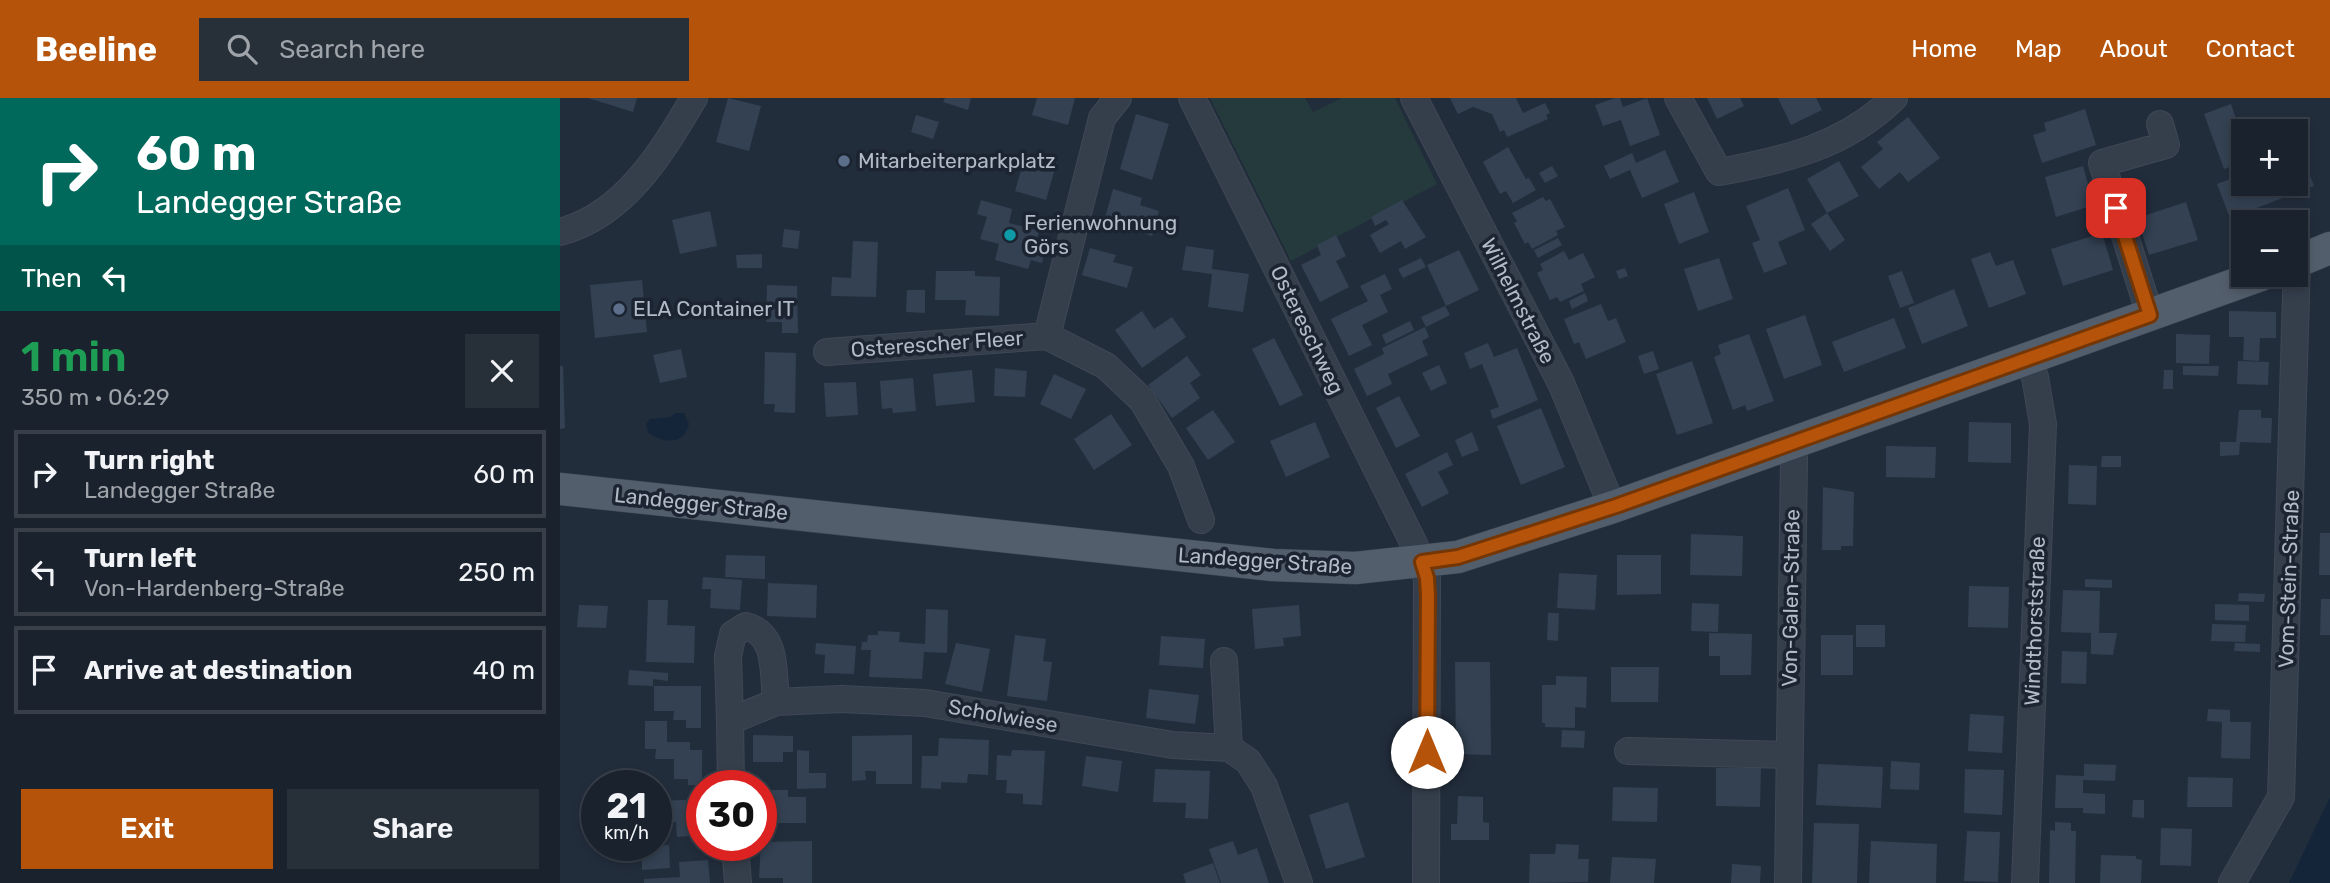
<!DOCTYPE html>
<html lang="en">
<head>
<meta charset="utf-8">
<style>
  :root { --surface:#1a222d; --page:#272f39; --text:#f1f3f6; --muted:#9fa4aa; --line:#383f49; --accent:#b45309 }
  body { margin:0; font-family:Rubik,sans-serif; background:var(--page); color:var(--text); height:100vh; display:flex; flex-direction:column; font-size:26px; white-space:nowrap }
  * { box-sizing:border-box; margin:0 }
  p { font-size:23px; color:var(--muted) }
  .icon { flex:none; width:38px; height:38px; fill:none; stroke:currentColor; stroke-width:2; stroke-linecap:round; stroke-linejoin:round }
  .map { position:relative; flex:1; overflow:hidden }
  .panel { display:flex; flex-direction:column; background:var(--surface); width:560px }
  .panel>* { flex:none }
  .hud { background:#00695c; color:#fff; overflow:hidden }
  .buttons { position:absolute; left:1671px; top:21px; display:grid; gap:14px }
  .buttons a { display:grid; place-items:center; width:77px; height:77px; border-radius:0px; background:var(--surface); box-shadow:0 4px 10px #0003,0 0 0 2px var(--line); font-size:35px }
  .speed { position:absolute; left:21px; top:672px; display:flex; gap:14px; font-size:35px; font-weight:700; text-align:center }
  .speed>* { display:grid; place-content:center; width:91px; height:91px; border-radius:50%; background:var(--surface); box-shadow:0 4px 10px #0003,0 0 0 2px var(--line); line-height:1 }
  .speed small { font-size:18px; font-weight:400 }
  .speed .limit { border:10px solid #d22; background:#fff; color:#111 }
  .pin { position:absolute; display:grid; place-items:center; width:60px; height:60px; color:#fff; margin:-30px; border-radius:14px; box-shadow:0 4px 10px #0006 }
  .me { position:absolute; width:77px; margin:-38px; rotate:0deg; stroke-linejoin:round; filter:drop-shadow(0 0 5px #0008) }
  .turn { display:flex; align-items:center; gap:24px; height:147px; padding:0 21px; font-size:32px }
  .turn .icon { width:91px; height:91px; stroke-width:2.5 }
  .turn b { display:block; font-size:49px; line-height:60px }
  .then { display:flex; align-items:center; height:66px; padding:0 21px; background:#0003; gap:14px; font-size:26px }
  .round { display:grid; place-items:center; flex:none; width:74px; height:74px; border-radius:0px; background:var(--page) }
  .overview { display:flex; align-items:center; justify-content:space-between; height:119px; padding:0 21px }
  h1 { font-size:42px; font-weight:600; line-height:52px; color:#1e9e55 }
  .cta { display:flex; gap:14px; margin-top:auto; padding:14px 21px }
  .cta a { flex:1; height:80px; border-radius:0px; background:var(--accent); color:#fff; font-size:28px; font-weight:600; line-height:80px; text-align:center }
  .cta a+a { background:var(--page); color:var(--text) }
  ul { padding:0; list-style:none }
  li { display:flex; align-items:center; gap:21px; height:88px; margin:0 14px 10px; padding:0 7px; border:4px solid var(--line); border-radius:0px }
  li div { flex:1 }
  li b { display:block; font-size:26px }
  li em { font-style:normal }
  header { display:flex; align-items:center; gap:42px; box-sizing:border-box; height:98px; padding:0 35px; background:var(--accent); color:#fff }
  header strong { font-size:33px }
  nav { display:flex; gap:38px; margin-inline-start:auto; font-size:24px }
  .search { width:490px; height:63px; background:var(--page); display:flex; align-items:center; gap:18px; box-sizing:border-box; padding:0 24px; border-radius:0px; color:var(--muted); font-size:26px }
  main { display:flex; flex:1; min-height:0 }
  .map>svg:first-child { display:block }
</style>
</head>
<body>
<header>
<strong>Beeline</strong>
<div class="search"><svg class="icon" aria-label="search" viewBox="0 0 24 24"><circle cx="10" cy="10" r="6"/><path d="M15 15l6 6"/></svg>Search here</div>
<nav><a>Home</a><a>Map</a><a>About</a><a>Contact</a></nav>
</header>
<main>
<section class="panel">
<div class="hud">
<div class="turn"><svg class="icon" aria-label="right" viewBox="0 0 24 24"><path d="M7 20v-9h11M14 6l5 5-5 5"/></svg><div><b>60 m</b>Landegger Straße</div></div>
<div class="then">Then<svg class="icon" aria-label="left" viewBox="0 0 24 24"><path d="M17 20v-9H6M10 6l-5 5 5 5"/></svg></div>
</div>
<div class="overview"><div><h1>1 min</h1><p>350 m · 06:29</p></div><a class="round"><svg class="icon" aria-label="close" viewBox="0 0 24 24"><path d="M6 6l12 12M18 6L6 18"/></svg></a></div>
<ul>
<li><svg class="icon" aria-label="right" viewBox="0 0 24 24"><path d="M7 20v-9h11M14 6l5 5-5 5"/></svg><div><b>Turn right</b><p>Landegger Straße</p></div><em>60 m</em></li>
<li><svg class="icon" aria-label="left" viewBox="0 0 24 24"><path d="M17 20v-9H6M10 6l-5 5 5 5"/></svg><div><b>Turn left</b><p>Von-Hardenberg-Straße</p></div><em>250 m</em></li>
<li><svg class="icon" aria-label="arrive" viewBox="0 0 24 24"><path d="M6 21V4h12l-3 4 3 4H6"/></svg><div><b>Arrive at destination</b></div><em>40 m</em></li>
</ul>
<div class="cta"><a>Exit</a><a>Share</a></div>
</section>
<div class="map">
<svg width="1770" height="785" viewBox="0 0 1770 785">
  <rect width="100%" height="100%" fill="#222d3c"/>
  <!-- green -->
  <path fill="#243a3d" d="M 650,0 L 745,0 L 753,14 L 782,0 L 835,0 L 877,86 L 731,163 Z"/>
  <!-- water -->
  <path fill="#152539" d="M 116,315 L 124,315 L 129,326 C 123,348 104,345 88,335 L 86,326 L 90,321 L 110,319 Z
    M 1770,699 L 1770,785 L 1729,785 Z"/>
  <!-- building -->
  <path fill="#334152" d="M 28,0 L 77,0 L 73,14 Z
    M 168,0 L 201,8 L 189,53 L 156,44 Z
    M 385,0 L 411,0 L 408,12 L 383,4 Z
    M 477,0 L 515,0 L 508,27 L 472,17 Z
    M 890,0 L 956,0 L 963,15 L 985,5 L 990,15 L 986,17 L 988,21 L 947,39 L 944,32 L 940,34 L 932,16 L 913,9 L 898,16 Z
    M 1055,0 L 1060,0 L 1063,9 L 1087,0 L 1100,37 L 1070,48 L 1061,22 L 1043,28 L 1035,7 Z
    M 1147,0 L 1180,0 L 1184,8 L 1157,21 Z
    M 1218,0 L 1256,0 L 1262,12 L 1231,27 Z
    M 1671,6 L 1680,32 L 1690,28 L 1692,33 L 1684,33 L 1684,64 L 1664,71 L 1644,16 Z
    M 1525,11 L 1536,47 L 1482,65 L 1473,37 L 1486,33 L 1484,25 Z
    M 576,16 L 609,26 L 592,82 L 560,71 Z
    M 356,17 L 379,24 L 373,41 L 351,34 Z
    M 1348,19 L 1380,60 L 1348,84 L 1340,74 L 1319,91 L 1301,69 L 1323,51 L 1317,44 Z
    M 948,49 L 966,81 L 969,80 L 976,92 L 953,105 L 946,93 L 940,96 L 923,64 Z
    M 1105,52 L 1119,84 L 1082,100 L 1070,72 L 1050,81 L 1044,68 L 1072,55 L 1076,65 Z
    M 1741,54 L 1754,88 L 1670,120 L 1657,86 L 1684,76 L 1684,86 L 1736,86 L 1736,56 Z
    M 466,55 L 497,64 L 486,102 L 455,93 Z
    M 1279,63 L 1299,98 L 1267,115 L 1285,142 L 1270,153 L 1251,126 L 1267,115 L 1247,81 Z
    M 992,68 L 998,78 L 985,85 L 979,75 Z
    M 1523,68 L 1534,107 L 1496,119 L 1485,79 Z
    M 1228,90 L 1245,132 L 1218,144 L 1227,166 L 1204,175 L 1192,145 L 1200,142 L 1186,108 Z
    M 553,91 L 582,100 L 580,107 L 599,113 L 592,138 L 544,123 Z
    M 1134,94 L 1149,134 L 1119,146 L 1104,106 Z
    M 983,99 L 986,103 L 990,101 L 1005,129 L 996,133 L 998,137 L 972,151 L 968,144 L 965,146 L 954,125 L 957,123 L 952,115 Z
    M 421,102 L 452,111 L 449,125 L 479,133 L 476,144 L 486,147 L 482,165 L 471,162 L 468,171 L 435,162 L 439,146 L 420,141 L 427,119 L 417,116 Z
    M 842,102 L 866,139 L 845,151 L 841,143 L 820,155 L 810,137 L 829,126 L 826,122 L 815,128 L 811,119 Z
    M 1626,104 L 1638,142 L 1589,157 L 1577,120 Z
    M 150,113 L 157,148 L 120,156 L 112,122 Z
    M 224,131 L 240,133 L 238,151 L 222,149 Z
    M 1542,135 L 1553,172 L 1503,188 L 1491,151 Z
    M 776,137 L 786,158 L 776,163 L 789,189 L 760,204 L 741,167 L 761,157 L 757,147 Z
    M 998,140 L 1002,147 L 978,160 L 974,152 Z
    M 293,143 L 318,144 L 316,199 L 271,198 L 272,179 L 291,180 Z
    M 626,148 L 654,152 L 652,171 L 689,176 L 683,214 L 648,209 L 652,176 L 622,172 Z
    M 530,150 L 556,157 L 553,164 L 573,169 L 567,190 L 522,177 Z
    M 899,152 L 919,192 L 886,208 L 867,167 Z
    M 1004,153 L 1009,162 L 1023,155 L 1035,179 L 1021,186 L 1024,193 L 1000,204 L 997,199 L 990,202 L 977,175 L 983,172 L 980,166 Z
    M 1430,154 L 1436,168 L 1453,162 L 1466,196 L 1429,210 L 1411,161 Z
    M 202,156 L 202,170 L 177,170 L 176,157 Z
    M 861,160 L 866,169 L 843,180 L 838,171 Z
    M 1159,160 L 1173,201 L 1138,213 L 1124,171 Z
    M 1065,170 L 1068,178 L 1059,181 L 1056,173 Z
    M 376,173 L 415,173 L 415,178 L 440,179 L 439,218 L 405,217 L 406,202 L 375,202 Z
    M 1342,173 L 1354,205 L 1340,210 L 1328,178 Z
    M 825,176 L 832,191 L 820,197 L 828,214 L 802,227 L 812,247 L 789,258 L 771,221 L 808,203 L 800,188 Z
    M 82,182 L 87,234 L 35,240 L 30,187 Z
    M 207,187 L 237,188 L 238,235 L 222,235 L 222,224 L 206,224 Z
    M 1394,191 L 1408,228 L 1362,246 L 1348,210 Z
    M 347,192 L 365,192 L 365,215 L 346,214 Z
    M 1025,195 L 1028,203 L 1012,211 L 1009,203 Z
    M 1041,206 L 1048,223 L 1056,220 L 1066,244 L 1026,261 L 1019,244 L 1014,246 L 1004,221 Z
    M 885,208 L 890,217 L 866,229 L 861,219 Z
    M 582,213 L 594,231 L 612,219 L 626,239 L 582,270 L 555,232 Z
    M 1669,213 L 1716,214 L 1716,240 L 1700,240 L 1699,263 L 1683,262 L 1684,239 L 1669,239 Z
    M 1245,217 L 1262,267 L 1224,281 L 1206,231 Z
    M 1334,220 L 1346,250 L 1284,274 L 1272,244 Z
    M 850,223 L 854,232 L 826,246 L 822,237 Z
    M 865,229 L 869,239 L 862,243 L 868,257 L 828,276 L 832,286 L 807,298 L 794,271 L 824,256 L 822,250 Z
    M 1189,236 L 1214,303 L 1187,313 L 1185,307 L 1173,312 L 1154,259 L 1161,256 L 1158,247 Z
    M 1616,236 L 1650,237 L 1649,266 L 1616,265 Z
    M 714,240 L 743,297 L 720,308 L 692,251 Z
    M 928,245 L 934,259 L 957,250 L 978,302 L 933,321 L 930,312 L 939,309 L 922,266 L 910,271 L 904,255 Z
    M 121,251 L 127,279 L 100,285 L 93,257 Z
    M 1093,253 L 1099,271 L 1084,276 L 1078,258 Z
    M 205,254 L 236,255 L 235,315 L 214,314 L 215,306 L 204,306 Z
    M 627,258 L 641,277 L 630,285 L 640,300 L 612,320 L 588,287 Z
    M 1132,263 L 1153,325 L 1117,337 L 1096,276 Z
    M 1678,263 L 1709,264 L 1708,287 L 1677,286 Z
    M 879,267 L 887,285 L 871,293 L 862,275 Z
    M 0,268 L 3,268 L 5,330 L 0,331 Z
    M 1623,268 L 1659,268 L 1658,278 L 1623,277 Z
    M 435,270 L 467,273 L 465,299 L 434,298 Z
    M 412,272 L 415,304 L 376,308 L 373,276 Z
    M 1604,272 L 1613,272 L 1613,291 L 1603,291 Z
    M 494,276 L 526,291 L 511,321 L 480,306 Z
    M 353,280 L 356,313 L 333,315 L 332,310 L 322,311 L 320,283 Z
    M 296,284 L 298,317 L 266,319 L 264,285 Z
    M 839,298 L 860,338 L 836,350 L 816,310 Z
    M 981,310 L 1005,369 L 961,387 L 937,328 Z
    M 653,312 L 675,344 L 648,362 L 626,330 Z
    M 1679,312 L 1701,312 L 1701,320 L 1712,320 L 1711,345 L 1680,344 L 1679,357 L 1660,358 L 1660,344 L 1676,344 Z
    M 551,316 L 572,347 L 534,372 L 514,341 Z
    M 755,324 L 770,359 L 726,379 L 710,343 Z
    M 1409,324 L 1451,325 L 1451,365 L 1408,364 Z
    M 912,334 L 919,352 L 902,359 L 895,342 Z
    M 1326,348 L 1376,349 L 1375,380 L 1326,379 Z
    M 887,354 L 893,367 L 878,374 L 889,395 L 862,409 L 845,376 Z
    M 1542,358 L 1561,358 L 1561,369 L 1541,369 Z
    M 1509,367 L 1537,368 L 1536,407 L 1508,406 Z
    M 1263,389 L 1294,394 L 1293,448 L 1281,448 L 1281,452 L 1262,452 Z
    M 1760,435 L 1770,435 L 1770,477 L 1759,477 Z
    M 1131,436 L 1183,438 L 1182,478 L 1130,477 Z
    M 166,457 L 205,458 L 205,481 L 165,479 Z
    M 1057,457 L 1101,457 L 1101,496 L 1057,497 Z
    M 999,475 L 1037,477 L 1035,512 L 997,510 Z
    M 143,479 L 182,482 L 180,512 L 150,510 L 151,491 L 142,491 Z
    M 1525,481 L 1552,482 L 1552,490 L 1525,489 Z
    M 208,485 L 257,487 L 256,520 L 207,518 Z
    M 1409,488 L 1449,489 L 1448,530 L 1408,529 Z
    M 1503,492 L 1540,493 L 1539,535 L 1557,535 L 1553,557 L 1531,556 L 1531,535 L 1501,534 Z
    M 1679,495 L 1705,496 L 1704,504 L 1678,503 Z
    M 1761,501 L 1770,501 L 1770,537 L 1760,537 Z
    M 88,502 L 108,502 L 107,527 L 135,528 L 134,565 L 86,564 Z
    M 1132,505 L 1159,506 L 1158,534 L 1131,533 Z
    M 1655,506 L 1689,507 L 1689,523 L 1655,522 Z
    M 19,507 L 48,508 L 46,530 L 17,529 Z
    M 739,507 L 741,538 L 723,540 L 724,548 L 695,551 L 692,511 Z
    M 366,511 L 388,512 L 387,555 L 364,554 L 362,581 L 309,579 L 311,552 L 301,552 L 302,544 L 307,544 L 308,537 L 318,537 L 318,533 L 340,534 L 339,544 L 365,546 Z
    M 988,515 L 999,515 L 998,543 L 987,542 Z
    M 1652,526 L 1686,527 L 1685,544 L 1651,543 Z
    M 1296,527 L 1325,527 L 1325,549 L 1296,549 Z
    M 1149,535 L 1192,536 L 1191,577 L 1160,577 L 1160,558 L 1149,558 Z
    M 455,537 L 486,541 L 483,563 L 492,564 L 487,603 L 447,598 Z
    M 1261,537 L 1293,537 L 1293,577 L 1261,577 Z
    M 601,538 L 645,541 L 643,570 L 599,567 Z
    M 256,545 L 296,548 L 294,576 L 264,575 L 265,557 L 255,556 Z
    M 396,545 L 430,551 L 422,594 L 385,586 Z
    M 1675,545 L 1700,546 L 1700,554 L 1674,553 Z
    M 1502,553 L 1527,554 L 1526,586 L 1501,585 Z
    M 895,564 L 930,564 L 931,657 L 896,656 Z
    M 1051,569 L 1099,569 L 1098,604 L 1051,604 Z
    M 69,572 L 108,575 L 108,583 L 93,581 L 93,588 L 68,587 Z
    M 996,578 L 1027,579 L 1026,610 L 1015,609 L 1015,630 L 985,629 L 985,625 L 982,625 L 982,587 L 996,587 Z
    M 94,588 L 141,588 L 141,630 L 126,630 L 126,622 L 113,622 L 114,613 L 94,613 Z
    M 589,591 L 639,597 L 635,626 L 586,620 Z
    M 1648,611 L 1670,612 L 1670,624 L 1691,624 L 1690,661 L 1661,660 L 1662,624 L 1647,623 Z
    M 1410,616 L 1444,618 L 1442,655 L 1408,653 Z
    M 85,623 L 107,623 L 107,644 L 130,644 L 130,652 L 142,652 L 142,687 L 128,687 L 128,681 L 114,681 L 114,661 L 95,661 L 96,651 L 85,651 Z
    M 1002,632 L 1025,633 L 1024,650 L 1001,649 Z
    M 193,637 L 233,638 L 233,654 L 223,654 L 223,664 L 193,664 Z
    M 352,637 L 352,686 L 316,686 L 316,673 L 305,673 L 306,682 L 292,683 L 292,638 Z
    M 379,640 L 429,642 L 428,677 L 408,676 L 407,685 L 381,684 L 381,691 L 361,690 L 362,658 L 378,658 Z
    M 237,652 L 249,653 L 249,675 L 266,675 L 266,690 L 237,691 Z
    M 452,652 L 485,653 L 482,707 L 463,706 L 463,696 L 446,695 L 447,682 L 436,682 L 437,657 L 451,658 Z
    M 526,658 L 562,663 L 558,694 L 522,688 Z
    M 1331,663 L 1360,665 L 1359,692 L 1330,691 Z
    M 1258,666 L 1323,669 L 1321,710 L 1256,707 Z
    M 1524,666 L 1556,667 L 1555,683 L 1523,682 L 1523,695 L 1545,696 L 1545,716 L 1523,715 L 1523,710 L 1495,710 L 1496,677 L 1524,678 Z
    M 1156,670 L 1201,670 L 1200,709 L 1156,708 Z
    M 595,671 L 650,673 L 648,721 L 625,720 L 626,705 L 593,704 Z
    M 1405,671 L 1444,672 L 1442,717 L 1404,715 Z
    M 1628,679 L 1673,680 L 1672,709 L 1627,709 Z
    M 1053,689 L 1098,690 L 1097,724 L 1052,723 Z
    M 201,692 L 228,692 L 228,699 L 246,699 L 246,725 L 201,725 Z
    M 898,698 L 923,699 L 923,724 L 929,725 L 929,742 L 891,742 L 891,726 L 897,726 Z
    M 142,701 L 142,744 L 131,744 L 130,738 L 117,739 L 116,724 L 102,724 L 102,703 Z
    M 1573,702 L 1584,702 L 1584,720 L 1572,719 Z
    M 788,704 L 805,759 L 766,771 L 749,717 Z
    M 1495,724 L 1511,725 L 1511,733 L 1516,733 L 1515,785 L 1489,785 L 1490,732 L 1495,733 Z
    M 1254,725 L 1299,726 L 1297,785 L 1252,785 Z
    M 1601,730 L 1632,731 L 1631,768 L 1600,767 Z
    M 1407,733 L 1440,734 L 1438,784 L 1404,783 Z
    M 252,743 L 252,785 L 223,785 L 223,780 L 199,780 L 201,744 Z
    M 673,743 L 678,757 L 697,750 L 709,785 L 661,785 L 649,751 Z
    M 1311,743 L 1377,746 L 1376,785 L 1309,785 Z
    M 996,746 L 1019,747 L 1018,761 L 1029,761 L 1028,784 L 969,785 L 970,756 L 995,756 Z
    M 109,747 L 110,770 L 82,772 L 82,762 L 68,763 L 67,750 Z
    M 1541,757 L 1576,758 L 1576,761 L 1582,762 L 1581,785 L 1540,785 Z
    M 1052,759 L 1096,761 L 1094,785 L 1050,785 Z
    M 148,762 L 150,785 L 84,785 L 84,781 L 120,779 L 119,764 Z
    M 653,765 L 660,785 L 626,785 L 623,776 Z
    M 1172,766 L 1201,768 L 1200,785 L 1171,785 Z"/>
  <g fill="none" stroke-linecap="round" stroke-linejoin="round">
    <!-- minor casing -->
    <g stroke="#3f4854" stroke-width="28">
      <path id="minor" d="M 632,0 L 854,446 L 867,480 L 866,785
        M 854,0 L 1001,285 L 1047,396 L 1056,408
        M 1118,0 L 1159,74 C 1225,62 1285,48 1334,0
        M 0,134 C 65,117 102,54 134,0
        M 1590,217 L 1542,65 L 1606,47 L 1600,26
        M 487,238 L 542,20 L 558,0
        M 267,254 L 487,238 L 546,268 L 582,302 L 621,368 L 641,422
        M 664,563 L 669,650
        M 170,623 L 168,558 L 173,536 L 186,528 C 218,536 213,576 216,604
        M 1068,653 L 1229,657
        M 171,688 L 170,623 L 216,604 L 281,601 L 365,605 L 613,647 L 669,650 L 688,663 L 704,688 L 739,785
        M 175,747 L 178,785
        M 1228,785 L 1234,360 L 1231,344
        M 1465,785 L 1483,326 L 1475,279 L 1467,263
        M 1672,785 L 1721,699 L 1737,164"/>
    </g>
    <!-- major casing -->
    <g stroke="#3f4854" stroke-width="33">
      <path id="major" d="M 1736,164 L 1770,150
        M 0,391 L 713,467 L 795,470 L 898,459 L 1056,408 L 1701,177"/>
    </g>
    <!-- minor -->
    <use href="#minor" stroke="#353f4c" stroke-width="26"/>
    <!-- major -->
    <use href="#major" stroke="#535e6c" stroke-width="32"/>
  </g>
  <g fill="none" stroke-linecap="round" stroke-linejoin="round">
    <!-- route casing -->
    <g stroke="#753606" stroke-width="18">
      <path id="route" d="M 867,654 L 868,498 L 867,480 L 862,464 L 898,459 L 1056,408 L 1590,217 L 1556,110"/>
    </g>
    <!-- route -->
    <use href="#route" stroke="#b45309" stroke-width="12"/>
  </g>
  <!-- markers -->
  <g fill="#5c6f8a" stroke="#1b2430" stroke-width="2.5">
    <circle cx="284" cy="63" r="7"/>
    <circle cx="59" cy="211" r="7"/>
  </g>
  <circle fill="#0f9aa8" stroke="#1b2430" stroke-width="2.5" cx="450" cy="137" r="7"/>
  <g text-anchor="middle" stroke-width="7" stroke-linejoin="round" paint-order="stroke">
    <!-- poi labels -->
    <g font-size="21" fill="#b1bac7" stroke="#1b2430" text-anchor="start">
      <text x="298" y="70">Mitarbeiterparkplatz</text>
      <text x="464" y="132">Ferienwohnung<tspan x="464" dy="24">Görs</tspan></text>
      <text x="73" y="218">ELA Container IT</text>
    </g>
    <!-- street labels -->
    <g font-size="21" fill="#b1bac7" stroke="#1b2430">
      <text transform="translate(958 203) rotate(63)" y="7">Wilhelmstraße</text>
      <text transform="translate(747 232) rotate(64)" y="7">Ostereschweg</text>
      <text transform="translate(377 246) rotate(-4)" y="7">Osterescher Fleer</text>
      <text transform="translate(141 406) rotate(6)" y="7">Landegger Straße</text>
      <text transform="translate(705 463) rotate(4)" y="7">Landegger Straße</text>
      <text transform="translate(1729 481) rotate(-88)" y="7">Vom-Stein-Straße</text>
      <text transform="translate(1231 500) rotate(-89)" y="7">Von-Galen-Straße</text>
      <text transform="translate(1475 523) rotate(-88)" y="7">Windthorststraße</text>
      <text transform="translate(443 618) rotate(10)" y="7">Scholwiese</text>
    </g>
  </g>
</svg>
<div class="buttons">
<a>+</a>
<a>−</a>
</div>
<div class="speed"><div>21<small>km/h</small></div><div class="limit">30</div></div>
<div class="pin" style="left:1556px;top:110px;background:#d93025"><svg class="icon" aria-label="arrive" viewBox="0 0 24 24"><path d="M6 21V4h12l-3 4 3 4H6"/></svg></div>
<svg class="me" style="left:867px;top:654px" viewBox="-20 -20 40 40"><circle r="19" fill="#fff"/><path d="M0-13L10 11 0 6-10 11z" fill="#b45309"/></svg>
</div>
</main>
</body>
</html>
